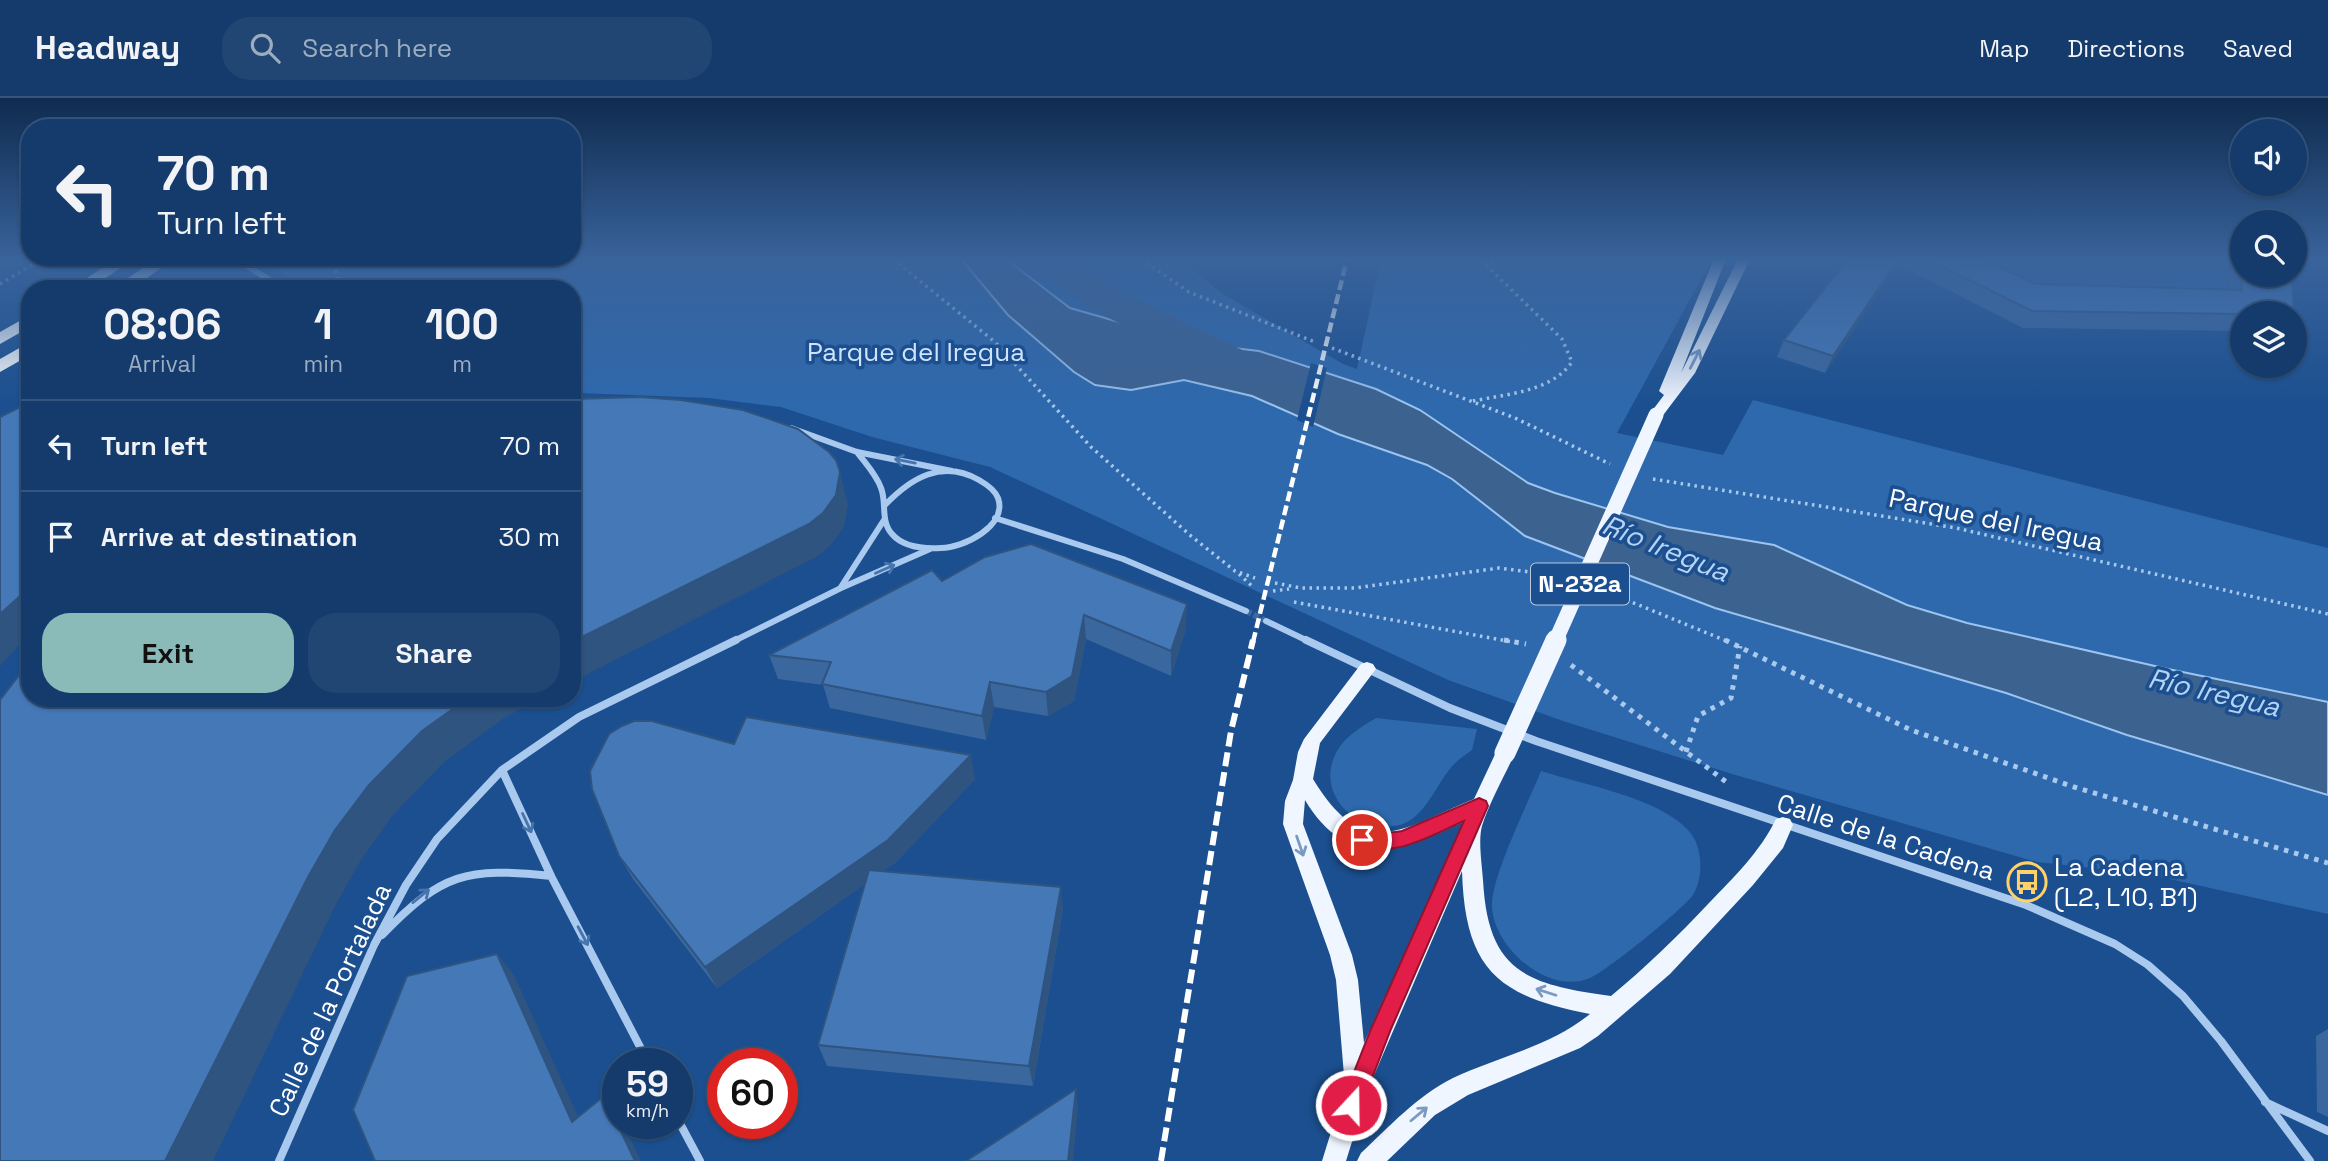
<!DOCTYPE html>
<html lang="en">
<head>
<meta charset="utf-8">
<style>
  :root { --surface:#143b6b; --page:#214673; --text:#f1f3f6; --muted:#9dadc1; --line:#33557e; --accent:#8bbbb9 }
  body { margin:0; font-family:"Space Grotesk",sans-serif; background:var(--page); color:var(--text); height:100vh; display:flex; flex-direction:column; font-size:26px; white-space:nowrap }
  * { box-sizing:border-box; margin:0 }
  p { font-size:23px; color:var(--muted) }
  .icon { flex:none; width:38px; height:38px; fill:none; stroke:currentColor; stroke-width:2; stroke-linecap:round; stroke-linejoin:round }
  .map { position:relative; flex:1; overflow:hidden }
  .sheet { position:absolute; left:21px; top:182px; width:560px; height:427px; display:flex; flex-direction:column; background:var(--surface); border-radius:28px; box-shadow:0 2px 5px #0004,0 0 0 2px var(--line) }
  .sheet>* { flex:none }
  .guide { position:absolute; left:21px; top:21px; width:560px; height:147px; border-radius:28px; box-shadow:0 2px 5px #0004,0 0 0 2px var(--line); background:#143b6b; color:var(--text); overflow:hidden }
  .controls { position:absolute; left:2230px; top:21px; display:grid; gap:14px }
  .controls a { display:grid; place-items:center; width:77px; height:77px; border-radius:50%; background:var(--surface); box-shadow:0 2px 5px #0004,0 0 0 2px var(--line); font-size:35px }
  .speed { position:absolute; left:602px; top:950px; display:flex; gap:14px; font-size:35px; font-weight:700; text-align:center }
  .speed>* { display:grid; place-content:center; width:91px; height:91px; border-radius:50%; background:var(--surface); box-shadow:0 2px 5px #0004,0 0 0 2px var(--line); line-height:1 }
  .speed small { font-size:18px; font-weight:400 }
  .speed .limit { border:10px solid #d22; background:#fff; color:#111 }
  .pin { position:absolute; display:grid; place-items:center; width:60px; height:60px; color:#fff; margin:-30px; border:4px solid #fff; border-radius:50%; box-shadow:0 2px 7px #0007 }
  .me { position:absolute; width:77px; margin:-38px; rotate:21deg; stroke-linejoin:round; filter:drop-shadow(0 0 5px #0008) }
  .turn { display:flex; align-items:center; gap:24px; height:147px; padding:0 21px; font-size:32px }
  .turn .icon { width:91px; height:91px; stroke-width:2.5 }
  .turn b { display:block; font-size:49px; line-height:60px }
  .eta { display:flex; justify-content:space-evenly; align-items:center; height:119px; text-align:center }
  .eta b { font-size:42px; font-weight:600; line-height:49px }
  .button { display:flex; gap:14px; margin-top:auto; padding:14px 21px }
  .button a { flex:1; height:80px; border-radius:28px; background:var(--accent); color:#111; font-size:28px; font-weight:600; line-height:80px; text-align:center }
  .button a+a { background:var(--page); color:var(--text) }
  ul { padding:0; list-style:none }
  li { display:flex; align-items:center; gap:21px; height:91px; padding:0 21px; border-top:2px solid var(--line) }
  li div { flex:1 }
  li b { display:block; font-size:26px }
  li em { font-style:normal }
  header { display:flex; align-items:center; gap:42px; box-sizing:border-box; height:98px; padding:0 35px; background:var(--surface); border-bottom:2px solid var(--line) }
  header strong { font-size:33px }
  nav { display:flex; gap:38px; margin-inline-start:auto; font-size:24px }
  .search { width:490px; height:63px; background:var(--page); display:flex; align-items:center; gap:18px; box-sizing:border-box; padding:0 24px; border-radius:28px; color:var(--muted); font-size:26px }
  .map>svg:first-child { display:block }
</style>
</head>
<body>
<header>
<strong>Headway</strong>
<div class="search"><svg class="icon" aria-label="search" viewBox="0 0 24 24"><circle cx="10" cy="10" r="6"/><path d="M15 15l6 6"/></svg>Search here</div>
<nav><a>Map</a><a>Directions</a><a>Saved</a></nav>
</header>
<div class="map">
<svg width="2328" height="1063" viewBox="0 0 2328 1063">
  <rect width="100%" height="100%" fill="#1b4f8f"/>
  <!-- green -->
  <path fill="#2e69ad" d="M 262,161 L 961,161 L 1008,217 L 1074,274 L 1095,287 L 1131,292 L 1184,282 L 1252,298 L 1338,336 L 1427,367 L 1452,381 L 1525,438 L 1715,510 L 2006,595 L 2127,637 L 2328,697 L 2328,816 L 2147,776 L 2037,764 L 1732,676 L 1563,623 L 1448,582 L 990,369 L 872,339 L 781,309 L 709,300 L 579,295 L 572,292 L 572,191 L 307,191 Z
    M 1006,161 L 1179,161 L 1223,196 L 1343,266 L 1357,271 L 1381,161 L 1712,161 L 1617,335 L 1723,357 L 1753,302 L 2328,450 L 2328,604 L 2168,571 L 1967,525 L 1907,507 L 1774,447 L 1668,429 L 1555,395 L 1528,385 L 1420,312 L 1376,291 L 1259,253 L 1164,242 L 1118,224 L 1070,210 Z
    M 1940,161 L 2227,161 L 2230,209 L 2026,203 Z
    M 1376,620 L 1477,631 L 1472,652 C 1467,656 1460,660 1455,665 C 1438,682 1427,717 1403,726 C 1360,740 1314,698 1336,655 C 1344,639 1361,629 1376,620 Z
    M 1541,673 C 1584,687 1657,699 1688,732 C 1703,747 1704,779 1693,797 C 1683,811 1607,873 1590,880 C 1548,898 1493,849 1492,808 C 1491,779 1529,703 1541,673 Z"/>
  <!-- water -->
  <path fill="#3c6290" stroke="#9cc4f0" stroke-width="2" d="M 961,161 L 1006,161 L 1070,210 L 1126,226 L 1164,242 L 1259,253 L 1376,291 L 1420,312 L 1528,385 L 1555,395 L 1668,429 L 1774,447 L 1907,507 L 1967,525 L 2168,571 L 2328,604 L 2328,697 L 2127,637 L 2006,595 L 1715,510 L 1525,438 L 1452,381 L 1427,367 L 1338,336 L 1252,298 L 1184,282 L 1131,292 L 1095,287 L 1074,274 L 1008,217 Z"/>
  <!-- pier -->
  <path fill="#1b4f8f" d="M 1311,265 L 1327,270 L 1313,329 L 1297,322 Z"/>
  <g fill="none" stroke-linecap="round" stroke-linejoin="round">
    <!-- river -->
    <path fill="#3c6290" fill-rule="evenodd" d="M 1028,161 L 1074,161 L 1119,192 L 1273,267 L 1279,277 L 1273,287 L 1257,291 L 1241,287 L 1089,210 L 1034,170 Z"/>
    <!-- minor-tunnel -->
    <path stroke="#3d69a0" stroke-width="6" stroke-dasharray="6 2.5" stroke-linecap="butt" d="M 1246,513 L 1266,523"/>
    <!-- path-far1 -->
    <path stroke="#a9c9ee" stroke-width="3.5" stroke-dasharray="2.5 4.5" stroke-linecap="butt" d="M 893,161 L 995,244 L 1091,349 L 1191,438 L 1235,473 L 1255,480
      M 1141,161 L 1189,194 L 1315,244
      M 1485,166 L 1504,161
      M 0,186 L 42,161
      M 330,191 L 339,184 L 332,161
      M 1332,250 L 1515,320 L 1610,366
      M 1473,303 C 1506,296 1551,294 1572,264 L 1562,241 L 1480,161
      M 1653,381 L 1956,430 L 2328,516
      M 1239,476 L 1253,489
      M 1275,485 L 1301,490 L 1355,490 L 1499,470 L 1561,478
      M 1273,493 L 1289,491
      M 1607,494 L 1729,544
      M 1294,504 L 1513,544"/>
    <!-- path -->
    <path stroke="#a9c9ee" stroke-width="5" stroke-dasharray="4.5 6" stroke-linecap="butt" d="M 1504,542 L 1526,546
      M 1725,542 L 1911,632 L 2074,689 L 2328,765
      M 1571,567 L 1729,686
      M 1686,654 L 1698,618 L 1731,600 L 1740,548"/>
    <!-- minor-far1 -->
    <path stroke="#a9c9ee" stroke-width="6" d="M 236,161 L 284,191
      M 791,330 L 857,354 L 952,373
      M 857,354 C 865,365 876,376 881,390 C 887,404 880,423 892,436 C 904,450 924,451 941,450 C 963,450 1008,428 998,400 C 995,392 986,386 979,382 C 942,361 911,380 885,407
      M 995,420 L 1123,461 L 1246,513
      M 841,489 L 884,422
      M 1266,523 L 1310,544
      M 732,544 L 841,490 L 930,451"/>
    <!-- minor -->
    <path stroke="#a9c9ee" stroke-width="8" d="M 1306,542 L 1450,610 L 1536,643 L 2026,807 L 2115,846 L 2148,867 L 2183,898 L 2221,943 L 2310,1063
      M 502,672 L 551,778 L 649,966
      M 382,837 C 442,775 466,769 551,778
      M 2265,1004 L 2328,1033
      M 677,1020 L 700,1063
      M 279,1063 L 374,847 L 406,787 L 437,741 L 502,672 L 579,619 L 736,542"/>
    <!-- primary -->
    <path fill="#f0f6ff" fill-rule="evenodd" d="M 1714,161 L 1726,161 L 1681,275 L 1738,161 L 1750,161 L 1695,275 L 1661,320 L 1651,320 L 1649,317 L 1664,297 L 1659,293 Z
      M 1367,564 L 1373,566 L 1376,571 L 1320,645 L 1313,681 C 1365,766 1400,731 1474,701 L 1498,650 L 1505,647 L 1512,650 L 1515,655 C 1504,679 1490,703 1482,728 C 1478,743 1482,766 1483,782 C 1488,875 1527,886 1611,898 C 1646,869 1678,838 1709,805 C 1734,779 1760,754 1776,721 L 1783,719 L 1790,721 L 1793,727 L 1783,750 L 1753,787 L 1670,876 L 1598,938 L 1580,950 L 1468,997 L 1435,1017 L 1387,1063 L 1357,1063 L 1361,1055 C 1390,1028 1417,998 1453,980 C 1498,959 1551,948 1590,916 C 1496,898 1465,870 1462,773 L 1369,989 L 1346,1063 L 1322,1063 L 1345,989 L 1336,882 L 1330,857 L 1283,726 L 1285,703 L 1293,682 L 1298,654 L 1304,641 L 1361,566 ZM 1305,702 C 1347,773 1402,752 1464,724 L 1364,945 L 1358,882 L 1352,857 L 1303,726 Z"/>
    <!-- motorway -->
    <path fill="#fff" fill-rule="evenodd" d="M 116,161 L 134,161 L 89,191 L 70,191 Z
      M 156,161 L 174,161 L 131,191 L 112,191 Z
      M 30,217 L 30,229 L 0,246 L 0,234 Z
      M 30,244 L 30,257 L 0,274 L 0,261 Z"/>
    <!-- rail-far1 -->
    <path stroke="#fff" stroke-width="4.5" stroke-dasharray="10 4.5" stroke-linecap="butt" d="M 1253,544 L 1347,161"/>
    <!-- rail -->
    <path stroke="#fff" stroke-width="6" stroke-dasharray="14 6" stroke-linecap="butt" d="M 1161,1063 L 1231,633 L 1253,542"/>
    <!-- primary-bridge-far1 -->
    <path stroke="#f0f6ff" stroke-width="15" d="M 1555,544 L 1656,317"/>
    <!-- primary-bridge -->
    <path stroke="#f0f6ff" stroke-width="21" d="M 1505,655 L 1556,542"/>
  </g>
  <!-- wall -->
  <path fill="#3a679d" d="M 1848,161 L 1982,161 L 2036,186 L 2229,192 L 2227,161 L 2242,161 L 2242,233 L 2023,230 L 1897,166 L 1825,275 L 1777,259 L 1784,242 Z
    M 942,483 L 1186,530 L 1171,578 L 1086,541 L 1074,603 L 1048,618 L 994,609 L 986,642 L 830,610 L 823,587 L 778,581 L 769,557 Z
    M 734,646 L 975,681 L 895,765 L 883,773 L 1063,811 L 1033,988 L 827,968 L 818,947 L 865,786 L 717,890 L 633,781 L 619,758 Z
    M 2328,931 L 2328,1019 L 2317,1014 L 2316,938 Z"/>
  <!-- shaded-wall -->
  <path fill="#305480" d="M 0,161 L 11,161 L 0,165 Z
    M 1898,161 L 1900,161 L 1897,166 L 1825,275 L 1833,258 Z
    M 840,374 L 848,407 L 844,429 L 831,447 L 818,458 L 572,584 L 572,544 Z
    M 30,489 L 30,535 L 0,568 L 0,516 Z
    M 1187,506 L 1186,530 L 1171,578 L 1171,553 Z
    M 1084,517 L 1086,541 L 1074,603 L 1048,618 L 1046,594 Z
    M 990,584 L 994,609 L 986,642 L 982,618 Z
    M 468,600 L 541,600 L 507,618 L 444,664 L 393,717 L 361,762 L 335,808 L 213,1063 L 165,1063 L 308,779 L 335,732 L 369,687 L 422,633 Z
    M 971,657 L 975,681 L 895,765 L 717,890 L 705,869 Z
    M 1061,789 L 1063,811 L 1033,988 L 1029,968 Z
    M 497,856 L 514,877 L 589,1043 L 572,1024 Z
    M 1076,991 L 1078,1011 L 1073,1063 L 1068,1063 Z
    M 604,998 L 618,1016 L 618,1026 L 623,1026 L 641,1063 L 635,1063 Z"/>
  <!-- building -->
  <path fill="#4478b7" stroke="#305480" stroke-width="2" d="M 1848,161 L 1898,161 L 1833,258 L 1784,242 Z
    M 1927,161 L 1982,161 L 2036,186 L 2242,192 L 2240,161 L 2242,161 L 2242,177 L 2291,177 L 2294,214 L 2293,215 L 2242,216 L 2032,213 Z
    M 640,299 L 681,302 L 743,312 L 798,331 L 829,354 L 836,362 L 840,374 L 836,397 L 823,415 L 809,426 L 572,544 L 572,301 Z
    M 30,304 L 30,489 L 0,516 L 0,319 Z
    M 1031,446 L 1187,506 L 1171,553 L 1084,517 L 1072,578 L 1046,594 L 990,584 L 982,618 L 822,586 L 831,564 L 769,557 L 932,472 L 942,483 L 985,459 Z
    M 30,563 L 30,600 L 468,600 L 422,633 L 369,687 L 335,732 L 308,779 L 165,1063 L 0,1063 L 0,602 Z
    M 746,619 L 971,657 L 888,742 L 705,869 L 619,758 L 592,691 L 590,673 L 609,636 L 622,628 L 634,623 L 652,623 L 734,646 Z
    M 869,772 L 1061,789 L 1029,968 L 818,947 Z
    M 497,856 L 572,1024 L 604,998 L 635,1063 L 375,1063 L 353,1012 L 407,878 Z
    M 1076,991 L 1068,1063 L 966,1063 Z"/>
  <!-- one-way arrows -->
  <defs><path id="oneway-shaft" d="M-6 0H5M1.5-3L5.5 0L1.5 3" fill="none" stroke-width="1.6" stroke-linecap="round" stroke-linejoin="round" transform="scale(1.75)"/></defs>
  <g stroke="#7b9ac1">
    <use href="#oneway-shaft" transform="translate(1695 261) rotate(-63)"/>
    <use href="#oneway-shaft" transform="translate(1300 748) rotate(71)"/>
    <use href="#oneway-shaft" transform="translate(1546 894) rotate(-162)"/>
    <use href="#oneway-shaft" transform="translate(1419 1016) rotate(-40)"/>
  </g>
  <g stroke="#4674ac">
    <use href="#oneway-shaft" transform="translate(905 363) rotate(-169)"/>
    <use href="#oneway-shaft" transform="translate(885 471) rotate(-24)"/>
    <use href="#oneway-shaft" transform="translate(527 725) rotate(65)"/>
    <use href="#oneway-shaft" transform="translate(421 798) rotate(-39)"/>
    <use href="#oneway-shaft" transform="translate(583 838) rotate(62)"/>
  </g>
  <!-- sky -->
  <linearGradient id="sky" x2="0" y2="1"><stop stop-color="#0f2b4f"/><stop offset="0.52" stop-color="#39639b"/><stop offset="1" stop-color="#39639b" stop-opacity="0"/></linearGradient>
  <rect width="2328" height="309" fill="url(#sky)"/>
  <!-- route -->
  <path fill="#e11d48" stroke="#92132f" stroke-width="2" d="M 1479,700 L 1486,703 L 1488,708 L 1391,931 L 1359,1014 L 1351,1017 L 1344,1014 L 1341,1007 L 1371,931 L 1464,723 C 1430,738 1394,761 1356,747 L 1353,742 L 1356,736 C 1370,731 1387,737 1402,733 Z"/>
  <!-- icons -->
  <defs>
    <g id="bus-ring" transform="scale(2.0125)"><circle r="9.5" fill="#1b4f8f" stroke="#ffd166" stroke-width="1.5"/><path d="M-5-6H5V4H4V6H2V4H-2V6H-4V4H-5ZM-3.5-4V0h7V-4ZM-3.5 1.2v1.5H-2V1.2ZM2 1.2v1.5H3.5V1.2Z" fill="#ffd166"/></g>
  </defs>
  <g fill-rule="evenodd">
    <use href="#bus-ring" x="2027" y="784"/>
  </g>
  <g text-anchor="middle" stroke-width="7" stroke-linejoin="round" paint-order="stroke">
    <!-- shield labels -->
    <rect fill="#1b4f8f" stroke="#bbcadd" stroke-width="2" x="1531" y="465.5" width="98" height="41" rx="5"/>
    <g font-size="24" font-weight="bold" fill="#fff">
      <text x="1580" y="494">N-232a</text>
    </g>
    <!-- park labels -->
    <g font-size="26" fill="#cfe3fa" stroke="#1b4f8f">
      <text x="916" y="263">Parque del Iregua</text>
    </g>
    <!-- street labels -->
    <g font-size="26" fill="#fff" stroke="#1b4f8f">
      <text transform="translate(1996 422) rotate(12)" y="9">Parque del Iregua</text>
      <text transform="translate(1886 739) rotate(18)" y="9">Calle de la Cadena</text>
      <text transform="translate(330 902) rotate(-65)" y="9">Calle de la Portalada</text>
    </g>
    <!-- poi labels -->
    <g font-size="26" fill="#fff" stroke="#1b4f8f" text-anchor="start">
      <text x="2054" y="778">La Cadena<tspan x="2054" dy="30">(L2, L10, B1)</tspan></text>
    </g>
    <!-- water labels -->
    <g font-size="28" font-style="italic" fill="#b5d3f5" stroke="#1b4f8f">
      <text transform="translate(1666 450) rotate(22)" y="10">Río Iregua</text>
      <text transform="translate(2214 594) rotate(13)" y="10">Río Iregua</text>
    </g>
  </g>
</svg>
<div class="controls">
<a><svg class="icon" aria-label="sound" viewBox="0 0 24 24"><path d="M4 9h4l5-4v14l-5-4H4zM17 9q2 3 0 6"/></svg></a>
<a><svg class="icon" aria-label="search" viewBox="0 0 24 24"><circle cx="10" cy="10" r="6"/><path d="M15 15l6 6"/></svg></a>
<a><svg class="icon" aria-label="layers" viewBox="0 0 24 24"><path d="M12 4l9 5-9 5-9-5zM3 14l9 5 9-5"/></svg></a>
</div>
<div class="speed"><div>59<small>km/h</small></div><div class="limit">60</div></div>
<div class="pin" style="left:1362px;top:742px;background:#d93025"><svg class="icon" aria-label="arrive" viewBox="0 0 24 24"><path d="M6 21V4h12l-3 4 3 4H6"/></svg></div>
<svg class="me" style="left:1351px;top:1007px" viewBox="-20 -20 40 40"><circle r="17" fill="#e11d48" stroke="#fff" stroke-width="3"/><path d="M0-11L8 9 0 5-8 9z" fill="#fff"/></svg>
<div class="guide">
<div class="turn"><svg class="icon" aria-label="left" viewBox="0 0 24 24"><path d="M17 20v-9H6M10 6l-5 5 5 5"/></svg><div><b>70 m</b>Turn left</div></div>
</div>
<section class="sheet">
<div class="eta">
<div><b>08:06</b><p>Arrival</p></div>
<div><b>1</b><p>min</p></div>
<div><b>100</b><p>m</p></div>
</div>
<ul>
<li><svg class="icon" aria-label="left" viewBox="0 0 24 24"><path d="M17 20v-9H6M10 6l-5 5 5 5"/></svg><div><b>Turn left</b></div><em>70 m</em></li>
<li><svg class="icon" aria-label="arrive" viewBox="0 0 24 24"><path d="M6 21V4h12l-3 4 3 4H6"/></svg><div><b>Arrive at destination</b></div><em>30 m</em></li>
</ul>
<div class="button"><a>Exit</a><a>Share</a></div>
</section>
</div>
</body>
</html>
